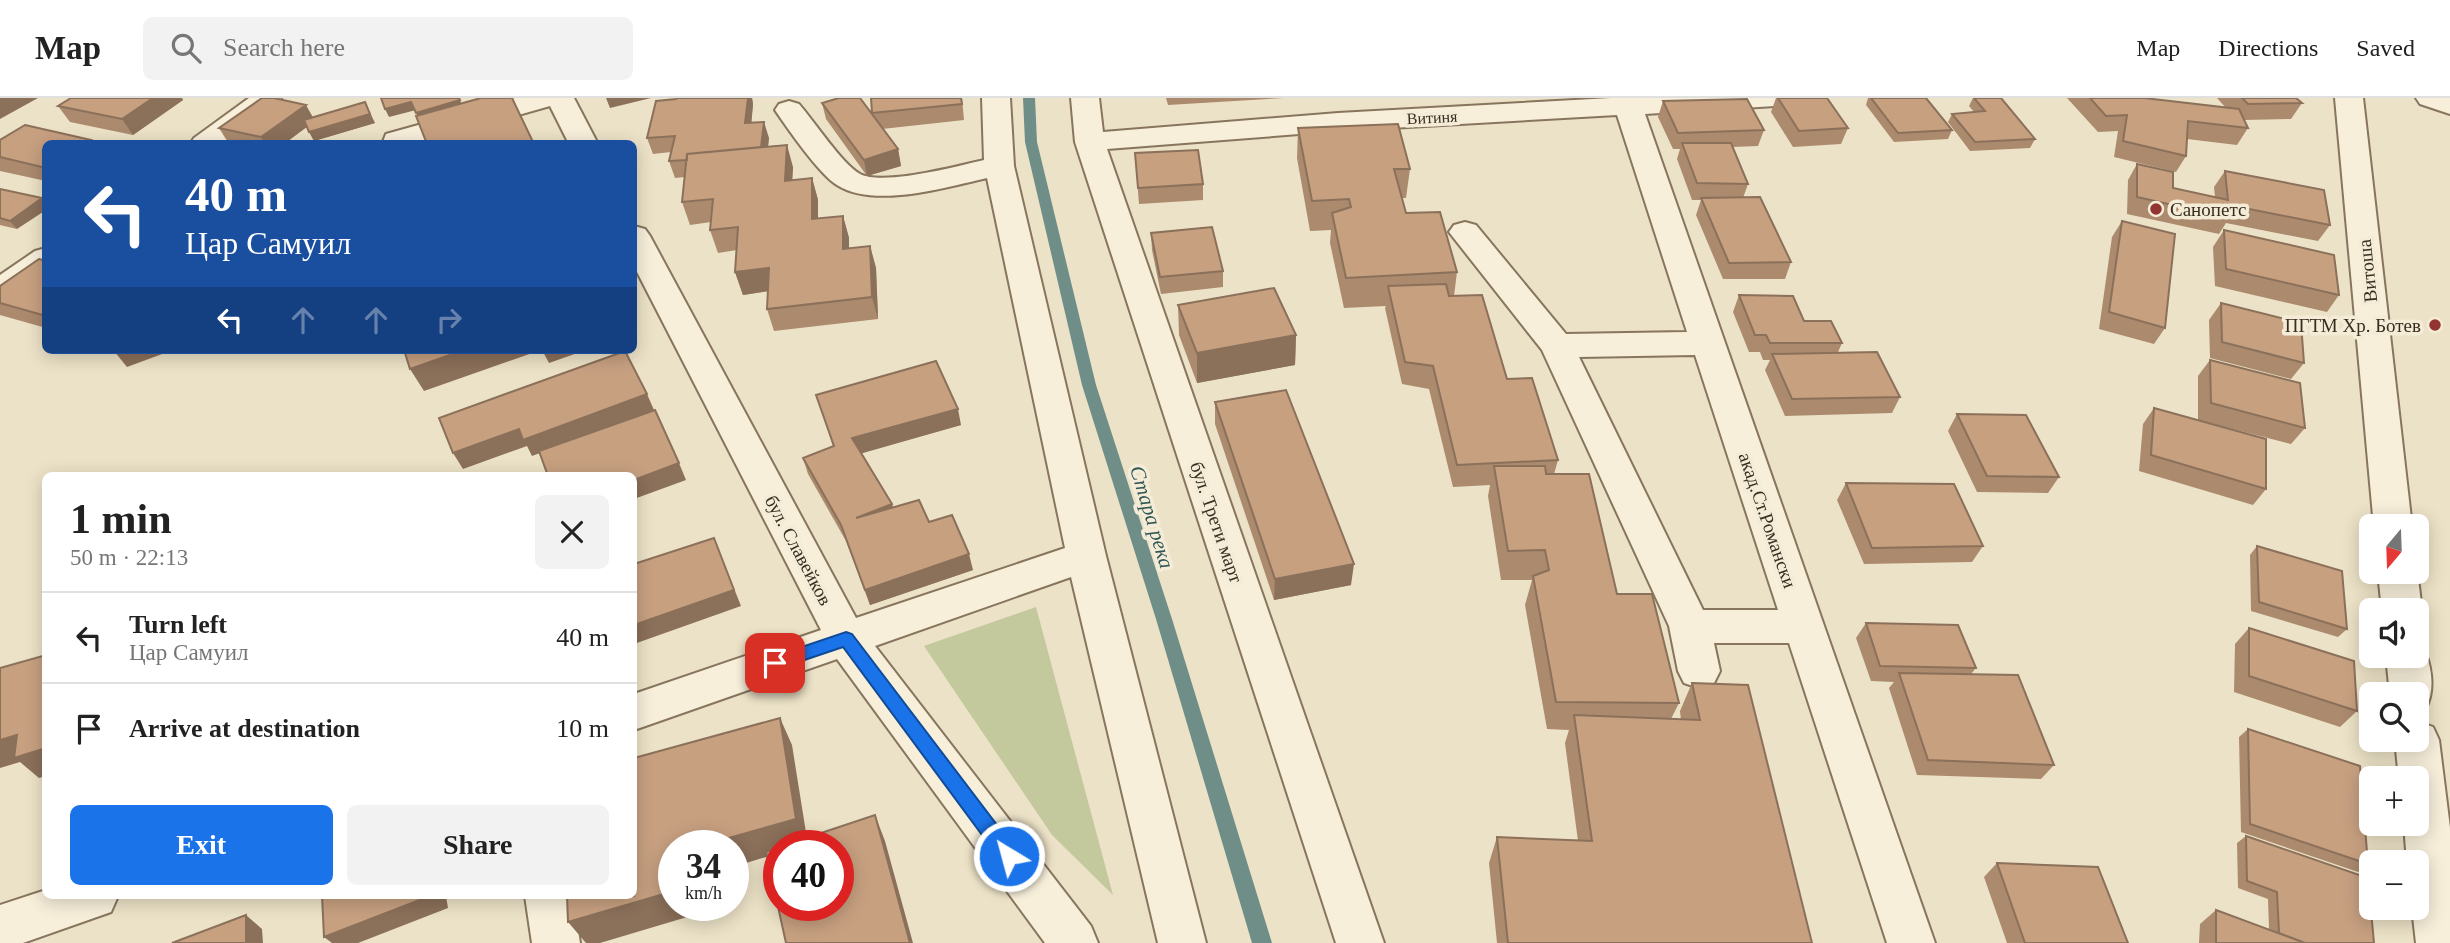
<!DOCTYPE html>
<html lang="en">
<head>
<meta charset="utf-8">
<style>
  :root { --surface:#fff; --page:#f2f2f2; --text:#222; --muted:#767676; --line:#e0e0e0; --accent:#1a73e8 }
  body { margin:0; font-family:Georgia,serif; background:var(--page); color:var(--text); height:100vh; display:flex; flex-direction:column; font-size:26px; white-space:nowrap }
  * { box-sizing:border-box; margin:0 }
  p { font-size:23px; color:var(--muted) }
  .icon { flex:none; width:38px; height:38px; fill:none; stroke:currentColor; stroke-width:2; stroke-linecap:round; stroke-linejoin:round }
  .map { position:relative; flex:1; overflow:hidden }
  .details { position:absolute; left:42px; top:374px; width:595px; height:427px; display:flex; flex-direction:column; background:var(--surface); border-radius:10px; box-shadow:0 4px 18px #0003 }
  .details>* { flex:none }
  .hud { position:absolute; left:42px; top:42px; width:595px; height:214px; border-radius:10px; box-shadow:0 4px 18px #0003; background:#1a4fa0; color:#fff; overflow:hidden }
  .needle { width:46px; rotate:199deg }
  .tools { position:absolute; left:2359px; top:416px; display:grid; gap:14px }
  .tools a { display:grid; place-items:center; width:70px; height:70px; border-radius:10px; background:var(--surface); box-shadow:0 4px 18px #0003; font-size:35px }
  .speed { position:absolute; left:658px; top:732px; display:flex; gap:14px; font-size:35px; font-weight:700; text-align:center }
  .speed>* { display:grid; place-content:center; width:91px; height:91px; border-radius:50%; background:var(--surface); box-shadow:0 4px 18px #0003; line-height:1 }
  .speed small { font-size:18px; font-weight:400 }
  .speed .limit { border:10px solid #d22; background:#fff; color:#111 }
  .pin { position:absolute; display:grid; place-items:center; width:60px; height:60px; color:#fff; margin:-30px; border-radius:14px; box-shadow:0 4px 10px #0006 }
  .me { position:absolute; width:77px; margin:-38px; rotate:323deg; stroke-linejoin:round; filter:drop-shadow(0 0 5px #0008) }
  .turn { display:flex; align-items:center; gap:24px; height:147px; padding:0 28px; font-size:32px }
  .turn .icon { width:91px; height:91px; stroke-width:2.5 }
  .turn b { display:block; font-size:49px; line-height:60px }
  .lanes { display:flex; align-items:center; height:66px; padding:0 28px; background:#0003; justify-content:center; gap:35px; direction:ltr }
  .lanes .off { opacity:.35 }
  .round { display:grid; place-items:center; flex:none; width:74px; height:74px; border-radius:10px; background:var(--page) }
  .overview { display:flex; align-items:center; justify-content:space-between; height:119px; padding:0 28px }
  h1 { font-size:42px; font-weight:700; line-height:52px }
  .cta { display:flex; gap:14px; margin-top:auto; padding:14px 28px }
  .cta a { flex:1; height:80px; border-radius:10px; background:var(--accent); color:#fff; font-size:28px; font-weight:700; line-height:80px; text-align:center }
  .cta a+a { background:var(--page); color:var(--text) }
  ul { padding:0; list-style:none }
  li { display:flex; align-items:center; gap:21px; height:91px; padding:0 28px; border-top:2px solid var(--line) }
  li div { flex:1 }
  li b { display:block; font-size:26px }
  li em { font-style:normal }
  header { display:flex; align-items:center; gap:42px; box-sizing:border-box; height:98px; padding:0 35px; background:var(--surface); border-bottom:2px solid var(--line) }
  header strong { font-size:33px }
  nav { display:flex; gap:38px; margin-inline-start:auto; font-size:24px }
  .search { width:490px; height:63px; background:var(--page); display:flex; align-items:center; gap:18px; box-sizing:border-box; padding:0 24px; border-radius:10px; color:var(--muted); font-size:26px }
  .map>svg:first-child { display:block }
</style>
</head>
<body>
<header>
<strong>Map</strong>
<div class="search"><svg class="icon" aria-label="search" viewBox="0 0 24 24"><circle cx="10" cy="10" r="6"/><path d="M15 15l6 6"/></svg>Search here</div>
<nav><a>Map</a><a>Directions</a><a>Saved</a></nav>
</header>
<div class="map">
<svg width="2450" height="845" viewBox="0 0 2450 845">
  <rect width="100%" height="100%" fill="#ece2c7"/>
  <!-- green -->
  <path fill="#c3c99c" d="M 1036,509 L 1113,797 L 1052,737 L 924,548 Z"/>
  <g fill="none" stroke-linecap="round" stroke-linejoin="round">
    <!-- stream -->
    <path fill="#6f8e87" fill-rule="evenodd" d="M 1023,0 L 1035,0 L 1037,44 L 1096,287 L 1172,521 L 1272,845 L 1252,845 L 1156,521 L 1082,287 L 1025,44 Z"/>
    <!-- minor casing -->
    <g stroke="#87755e" stroke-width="4">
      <path id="minor" d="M 249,0 L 281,0 L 277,6 L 223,46 L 190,46 L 194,40 Z
        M 515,0 L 574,0 L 598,46 L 569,46 L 550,8 L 416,46 L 382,46 L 386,36 Z
        M 982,0 L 1010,0 L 1014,68 L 1106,458 L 1206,845 L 1158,845 L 1071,479 L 875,548 L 1091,828 L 1098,845 L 1045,845 L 837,561 L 634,632 L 634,596 L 821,532 L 634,168 L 634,128 L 645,131 L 650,138 L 856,520 L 1065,450 L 987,80 C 947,89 874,111 837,87 C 819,76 788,31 775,12 L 779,6 L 789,3 L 799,6 C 814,23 842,66 860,76 C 883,88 958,68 984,62 Z
        M 1071,0 L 1099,0 L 1103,34 L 1338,15 L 1611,0 L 1789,0 L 1785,6 L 1775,8 L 1645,16 L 1935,845 L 1887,845 L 1789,545 L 1714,545 L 1720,573 L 1714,585 L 1699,590 L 1684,585 L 1678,573 L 1669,528 L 1542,252 L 1449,134 L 1454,127 L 1465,124 L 1476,127 L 1566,236 L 1687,234 L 1617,17 L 1338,33 L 1107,51 L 1384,845 L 1336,845 L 1075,44 ZM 1695,257 L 1778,512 L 1703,512 L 1579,259 Z
        M 2335,0 L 2363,0 L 2412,429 L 2374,429 Z
        M 2416,0 L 2450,0 L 2450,16 L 2420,6 Z
        M 46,150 L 46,176 L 12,201 L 0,204 L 0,177 L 35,153 Z
        M 2417,472 L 2422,513 L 2417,524 L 2417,513 L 2382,513 L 2378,474 L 2417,474 Z
        M 2417,544 L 2422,546 C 2431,565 2436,590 2426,610 L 2417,613 L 2417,597 L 2390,597 L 2386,558 L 2417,558 Z
        M 2417,623 L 2433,629 L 2439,642 L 2450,730 L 2450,845 L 2416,845 L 2412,810 L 2417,810 L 2417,765 L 2407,765 L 2404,726 L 2417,726 L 2417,681 L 2399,681 L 2395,642 L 2417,642 Z
        M 46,792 L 46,798 L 118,798 L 111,814 L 23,845 L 0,845 L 0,807 Z
        M 525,798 L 573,798 L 580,845 L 532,845 Z"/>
    </g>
    <!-- minor -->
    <use href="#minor" fill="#f7efda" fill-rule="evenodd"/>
  </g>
  <!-- wall -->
  <path fill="#ab8a6e" d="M 71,0 L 182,0 L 183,2 L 133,37 L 70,24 L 58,8 Z
    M 677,0 L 752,0 L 753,6 L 751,25 L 769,40 L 768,49 L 793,69 L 792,82 L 812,80 L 818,102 L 818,121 L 843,118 L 849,140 L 849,151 L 870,148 L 876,170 L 878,221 L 774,233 L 767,211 L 768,193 L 743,197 L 735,174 L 737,152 L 718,155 L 710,132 L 711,124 L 690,127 L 682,104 L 685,79 L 675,80 L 669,63 L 671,54 L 653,56 L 647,40 Z
    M 871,0 L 962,0 L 964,22 L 882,31 L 898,51 L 901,68 L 867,78 L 826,21 L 822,5 L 872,16 Z
    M 1166,0 L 1284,0 L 1168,7 Z
    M 1776,0 L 1827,0 L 1848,30 L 1841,46 L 1793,49 L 1771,14 Z
    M 1868,0 L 1926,0 L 1952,32 L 1948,41 L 1894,44 L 1866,7 Z
    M 1973,0 L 2001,0 L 2035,41 L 2030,50 L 1970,53 L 1948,24 L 1952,16 L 1974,14 L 1969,8 Z
    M 2067,0 L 2144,0 L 2226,10 L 2217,0 L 2296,0 L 2302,5 L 2291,21 L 2244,22 L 2248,30 L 2237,47 L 2187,41 L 2186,58 L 2176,74 L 2114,59 L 2118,33 L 2098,34 Z
    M 1663,3 L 1764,32 L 1758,48 L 1732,49 L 1748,86 L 1743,100 L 1791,164 L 1785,181 L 1723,181 L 1696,117 L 1701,102 L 1692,102 L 1677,61 L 1680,51 L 1673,51 L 1658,19 Z
    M 313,19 L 375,25 L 314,43 L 307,28 L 284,46 L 229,46 L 219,30 Z
    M 1298,30 L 1410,71 L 1406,100 L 1402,100 L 1406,115 L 1457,174 L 1454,198 L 1558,362 L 1554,376 L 1617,496 L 1679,605 L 1671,621 L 1681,622 L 1680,613 L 1692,585 L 1812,845 L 1497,845 L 1489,765 L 1497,739 L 1578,743 L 1565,645 L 1569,632 L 1547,631 L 1525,507 L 1532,482 L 1501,482 L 1488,398 L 1490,387 L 1453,389 L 1429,291 L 1402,286 L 1385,210 L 1386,208 L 1344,210 L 1330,145 L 1331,132 L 1310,133 L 1297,60 Z
    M 0,42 L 91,42 L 93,46 L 46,46 L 46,83 L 0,73 Z
    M 1135,55 L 1203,86 L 1203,102 L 1139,106 Z
    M 2137,66 L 2173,90 L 2215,99 L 2214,89 L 2225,73 L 2330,127 L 2318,143 L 2226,125 L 2219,136 L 2127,116 L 2128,82 Z
    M 0,91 L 17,131 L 0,127 Z
    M 2122,123 L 2165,230 L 2154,246 L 2099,231 L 2112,139 Z
    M 2224,132 L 2339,197 L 2327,214 L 2215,188 L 2213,149 Z
    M 1151,135 L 1223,173 L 1223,189 L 1161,196 L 1152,152 Z
    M 46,163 L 46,230 L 0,217 L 0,188 Z
    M 1739,197 L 1804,223 L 1842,245 L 1838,254 L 1900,299 L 1892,315 L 1785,318 L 1765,272 L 1770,262 L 1763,262 L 1760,254 L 1749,254 L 1733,214 Z
    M 2221,205 L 2304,265 L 2291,281 L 2210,260 L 2209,222 Z
    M 1178,207 L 1296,237 L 1295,267 L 1197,285 L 1179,237 Z
    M 2210,262 L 2305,330 L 2291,346 L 2198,322 L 2198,278 Z
    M 816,297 L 961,327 L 861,355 L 893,409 L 929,424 L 973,472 L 870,507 L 846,443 L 808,376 L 803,360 L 833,348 Z
    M 1215,304 L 1351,487 L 1274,502 L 1215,326 Z
    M 2154,310 L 2266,391 L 2253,407 L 2139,373 L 2143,326 Z
    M 1957,316 L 2059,379 L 2048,395 L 1977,394 L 1948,333 Z
    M 1846,385 L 1983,448 L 1972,464 L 1864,466 L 1837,402 Z
    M 2257,448 L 2347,531 L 2338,539 L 2251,513 L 2250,457 Z
    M 1866,525 L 1976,570 L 1971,576 L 2054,667 L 2041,681 L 1917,677 L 1889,590 L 1894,584 L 1871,583 L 1856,540 Z
    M 2249,530 L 2357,613 L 2340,629 L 2234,594 L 2235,546 Z
    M 2248,631 L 2368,766 L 2358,774 L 2241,734 L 2239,639 Z
    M 2246,738 L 2374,845 L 2199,845 L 2200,826 L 2216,812 L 2269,831 L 2268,801 L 2238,790 L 2237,745 Z
    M 1997,765 L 2128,845 L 2007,845 L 1984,779 Z"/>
  <!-- shaded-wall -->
  <path fill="#8b705a" d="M 0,0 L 38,0 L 0,21 Z
    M 153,0 L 182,0 L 183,2 L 133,37 L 122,21 Z
    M 606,0 L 651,0 L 610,10 Z
    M 748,0 L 752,0 L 753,6 L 750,42 L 745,25 Z
    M 460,2 L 464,11 L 420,23 L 416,15 Z
    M 365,4 L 375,25 L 314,43 L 309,34 Z
    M 411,4 L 416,12 L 389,19 L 385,11 Z
    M 306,7 L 315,23 L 284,46 L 265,46 L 261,39 Z
    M 764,24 L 769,40 L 765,72 L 761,56 Z
    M 787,47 L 793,69 L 791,105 L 785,83 Z
    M 898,51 L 901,68 L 867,78 L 864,62 Z
    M 812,80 L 818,102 L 818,143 L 812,121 Z
    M 42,100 L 46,104 L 46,112 L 17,131 L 10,123 Z
    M 843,118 L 849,140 L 849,173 L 843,151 Z
    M 870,148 L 876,170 L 878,221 L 872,199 Z
    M 769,170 L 776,192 L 743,197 L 735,174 Z
    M 1296,237 L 1295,267 L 1197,285 L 1197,255 Z
    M 117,252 L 173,252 L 127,269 L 114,253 Z
    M 464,252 L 541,252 L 424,293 L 410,271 Z
    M 542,252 L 586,252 L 549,265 Z
    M 647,296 L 654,312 L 532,358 L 527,348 L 463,371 L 453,355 L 519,331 Z
    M 958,311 L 961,327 L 856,357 L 852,340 Z
    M 679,365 L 686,382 L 634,401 L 634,382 Z
    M 892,406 L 897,422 L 856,420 Z
    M 714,440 L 741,508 L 634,546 L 634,527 Z
    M 969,456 L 973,472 L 870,507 L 865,492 Z
    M 1354,466 L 1351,487 L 1274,502 L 1275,481 Z
    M 780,620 L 792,647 L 808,747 L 779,747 L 779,755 L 733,769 L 733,747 L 704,747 Z
    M 17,637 L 46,650 L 46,678 L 39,680 L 20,664 L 0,670 L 0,642 Z
    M 875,717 L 885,743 L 913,845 L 910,845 Z
    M 674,793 L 674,807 L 703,807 L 704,814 L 600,845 L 586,845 L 568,824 Z
    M 430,798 L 446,798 L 448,810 L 358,845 L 332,845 L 324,839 Z
    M 246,817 L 262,831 L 263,845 L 246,845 Z"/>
  <!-- building -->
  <path fill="#c7a080" stroke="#8b705a" stroke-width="2" d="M 71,0 L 153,0 L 122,21 L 58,8 Z
    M 262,0 L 274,0 L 306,7 L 261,39 L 219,30 Z
    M 381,0 L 459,0 L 460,2 L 416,15 L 411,4 L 385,11 Z
    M 481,0 L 512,0 L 534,46 L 427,46 L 416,18 Z
    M 677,0 L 748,0 L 745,25 L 764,24 L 761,49 L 687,56 L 687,62 L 669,63 L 675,38 L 647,40 L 656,3 L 676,1 Z
    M 839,0 L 860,0 L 898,51 L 864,62 L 822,5 Z
    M 871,0 L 961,0 L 962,6 L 872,15 Z
    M 1778,0 L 1827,0 L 1848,30 L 1799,33 Z
    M 1871,0 L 1926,0 L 1952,32 L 1898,35 Z
    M 1974,0 L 2001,0 L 2035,41 L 1975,44 L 1952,16 L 1985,13 Z
    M 2090,0 L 2144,0 L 2239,11 L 2248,30 L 2188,23 L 2186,58 L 2123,43 L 2127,17 L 2106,18 Z
    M 2242,0 L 2296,0 L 2302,5 L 2248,6 Z
    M 1747,1 L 1764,32 L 1678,35 L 1663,3 Z
    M 365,4 L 370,16 L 309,34 L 304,22 Z
    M 1398,26 L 1410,71 L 1394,71 L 1406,115 L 1440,114 L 1457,174 L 1346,180 L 1332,115 L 1351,109 L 1349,101 L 1312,103 L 1298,30 Z
    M 25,27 L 91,42 L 85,46 L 46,46 L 46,70 L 0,59 L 0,42 Z
    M 1682,45 L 1731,45 L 1748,86 L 1697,85 Z
    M 787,47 L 785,83 L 812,80 L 812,121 L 843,118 L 843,151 L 870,148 L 872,199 L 767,211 L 769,170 L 735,174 L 738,129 L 710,132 L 713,101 L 682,104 L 687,56 Z
    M 1198,52 L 1203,86 L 1138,90 L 1135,55 Z
    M 2137,66 L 2173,74 L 2173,90 L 2228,102 L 2225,73 L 2324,92 L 2330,127 L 2229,107 L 2230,120 L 2137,99 Z
    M 0,91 L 42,100 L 10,123 L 0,120 Z
    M 1760,99 L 1791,164 L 1729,165 L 1701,100 Z
    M 2122,123 L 2175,136 L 2165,230 L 2109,214 Z
    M 1212,129 L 1223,173 L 1160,179 L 1151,135 Z
    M 2224,132 L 2334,157 L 2339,197 L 2226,171 Z
    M 39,161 L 46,163 L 46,218 L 0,205 L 0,188 Z
    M 1446,186 L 1449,198 L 1482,197 L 1507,281 L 1532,280 L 1558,362 L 1457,367 L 1433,268 L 1405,264 L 1388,188 Z
    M 1274,190 L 1296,237 L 1197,255 L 1178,207 Z
    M 1739,197 L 1793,198 L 1804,223 L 1831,223 L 1842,245 L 1770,245 L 1766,237 L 1755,237 Z
    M 2221,205 L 2301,225 L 2304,265 L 2222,244 Z
    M 404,252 L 464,252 L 410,271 Z
    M 625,253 L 647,296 L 523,342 L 519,331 L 453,355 L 439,320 Z
    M 1877,254 L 1900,299 L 1792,301 L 1772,256 Z
    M 2210,262 L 2300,285 L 2305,330 L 2211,305 Z
    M 936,263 L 958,311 L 852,340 L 892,406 L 856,420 L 919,402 L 929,424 L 952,417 L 969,456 L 865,492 L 841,427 L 803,360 L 834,348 L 816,297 Z
    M 1286,292 L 1354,466 L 1275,481 L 1215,304 Z
    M 2154,310 L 2266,341 L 2266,391 L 2151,357 Z
    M 655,312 L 679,365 L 634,382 L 634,378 L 548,378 L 539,353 Z
    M 1957,316 L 2026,317 L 2059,379 L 1987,378 Z
    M 1494,368 L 1545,368 L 1546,376 L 1589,376 L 1617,496 L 1652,496 L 1679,605 L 1556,604 L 1533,478 L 1549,472 L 1545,452 L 1508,453 Z
    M 1846,385 L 1954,386 L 1983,448 L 1872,450 Z
    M 714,440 L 734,492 L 634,527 L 634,466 Z
    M 2257,448 L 2342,473 L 2347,531 L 2259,504 Z
    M 1866,525 L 1958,527 L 1976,570 L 1880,568 Z
    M 2249,530 L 2354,563 L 2357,613 L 2249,578 Z
    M 46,557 L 46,650 L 14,660 L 17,637 L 0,642 L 0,570 Z
    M 1899,575 L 2018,577 L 2054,667 L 1928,662 Z
    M 1692,585 L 1748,587 L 1812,845 L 1508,845 L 1497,739 L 1592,743 L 1574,617 L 1700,622 Z
    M 780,620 L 796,721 L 704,747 L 674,747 L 674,793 L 568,824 L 567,798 L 634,798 L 634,660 Z
    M 2248,631 L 2360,668 L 2368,766 L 2250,726 Z
    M 875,717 L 910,845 L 786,845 L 766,754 L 779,749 L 779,807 L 838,807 L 838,747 L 785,747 Z
    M 2246,738 L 2368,780 L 2374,845 L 2305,845 L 2279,835 L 2277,794 L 2247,783 Z
    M 1997,765 L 2098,769 L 2128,845 L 2025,845 Z
    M 322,798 L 430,798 L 324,839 Z
    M 2216,812 L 2305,845 L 2216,845 Z
    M 246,817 L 246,845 L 172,845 Z"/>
  <!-- route -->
  <path fill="#1a73e8" stroke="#114b97" stroke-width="2" d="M 846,534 L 852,536 L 1016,752 L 1019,758 L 1016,764 L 1009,767 L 1002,764 L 843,549 L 775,572 L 769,570 L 767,565 L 769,560 Z"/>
  <!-- markers -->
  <g fill="#923431" stroke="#f4ecd7" stroke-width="2.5">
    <circle cx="2156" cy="111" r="7"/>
    <circle cx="2435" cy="227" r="7"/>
  </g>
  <g text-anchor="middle" stroke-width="7" stroke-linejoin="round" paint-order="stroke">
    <!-- far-street labels -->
    <g font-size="16" fill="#382d20" stroke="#f4ecd7">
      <text transform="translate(1432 19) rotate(-3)" y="6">Витиня</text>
    </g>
    <!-- poi labels -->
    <g font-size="19" fill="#382d20" stroke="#f4ecd7" text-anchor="start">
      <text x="2170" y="118">Санопетс</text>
      <text x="2421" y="234" text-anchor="end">ПГТМ Хр. Ботев</text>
    </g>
    <!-- street labels -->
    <g font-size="19" fill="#382d20" stroke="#f4ecd7">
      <text transform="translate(2367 173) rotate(-96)" y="7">Витоша</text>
      <text transform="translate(1768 422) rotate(71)" y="7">акад.Ст.Романски</text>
      <text transform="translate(1217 424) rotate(71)" y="7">бул. Трети март</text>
      <text transform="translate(799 452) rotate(62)" y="7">бул. Славейков</text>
    </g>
    <!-- water labels -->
    <g font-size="21" font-style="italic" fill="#315755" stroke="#f4ecd7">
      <text transform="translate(1152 419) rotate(73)" y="7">Стара река</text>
    </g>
  </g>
</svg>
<div class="tools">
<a><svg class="needle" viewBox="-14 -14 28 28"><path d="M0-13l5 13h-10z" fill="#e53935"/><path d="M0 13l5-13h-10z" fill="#767676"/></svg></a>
<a><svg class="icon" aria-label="sound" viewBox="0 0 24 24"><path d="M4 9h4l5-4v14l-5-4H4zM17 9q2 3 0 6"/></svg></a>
<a><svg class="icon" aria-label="search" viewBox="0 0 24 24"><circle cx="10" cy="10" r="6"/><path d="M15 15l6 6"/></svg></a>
<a>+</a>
<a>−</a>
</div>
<div class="speed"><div>34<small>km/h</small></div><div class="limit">40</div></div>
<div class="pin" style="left:775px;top:565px;background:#d93025"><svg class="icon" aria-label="arrive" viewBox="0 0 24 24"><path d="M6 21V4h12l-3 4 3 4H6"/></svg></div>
<svg class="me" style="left:1009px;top:758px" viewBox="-20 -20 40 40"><circle r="17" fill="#1a73e8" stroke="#fff" stroke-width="3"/><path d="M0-11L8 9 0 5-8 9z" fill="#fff"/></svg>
<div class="hud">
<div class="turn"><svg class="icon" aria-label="left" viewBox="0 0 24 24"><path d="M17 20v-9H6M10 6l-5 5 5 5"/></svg><div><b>40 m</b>Цар Самуил</div></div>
<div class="lanes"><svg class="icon" aria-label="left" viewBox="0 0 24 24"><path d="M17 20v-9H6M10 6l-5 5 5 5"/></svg><svg class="icon off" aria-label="ahead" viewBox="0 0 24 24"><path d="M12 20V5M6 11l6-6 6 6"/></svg><svg class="icon off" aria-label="ahead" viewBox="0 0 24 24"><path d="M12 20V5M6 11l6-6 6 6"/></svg><svg class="icon off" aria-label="right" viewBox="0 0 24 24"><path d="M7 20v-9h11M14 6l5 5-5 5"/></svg></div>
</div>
<section class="details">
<div class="overview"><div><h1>1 min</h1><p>50 m · 22:13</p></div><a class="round"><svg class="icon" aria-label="close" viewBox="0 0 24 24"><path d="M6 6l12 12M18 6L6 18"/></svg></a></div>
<ul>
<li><svg class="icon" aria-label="left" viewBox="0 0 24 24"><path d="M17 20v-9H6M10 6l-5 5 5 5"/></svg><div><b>Turn left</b><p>Цар Самуил</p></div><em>40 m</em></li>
<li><svg class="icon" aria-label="arrive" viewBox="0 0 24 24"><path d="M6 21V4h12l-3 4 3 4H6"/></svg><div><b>Arrive at destination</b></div><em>10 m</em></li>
</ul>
<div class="cta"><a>Exit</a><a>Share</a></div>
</section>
</div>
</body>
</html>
